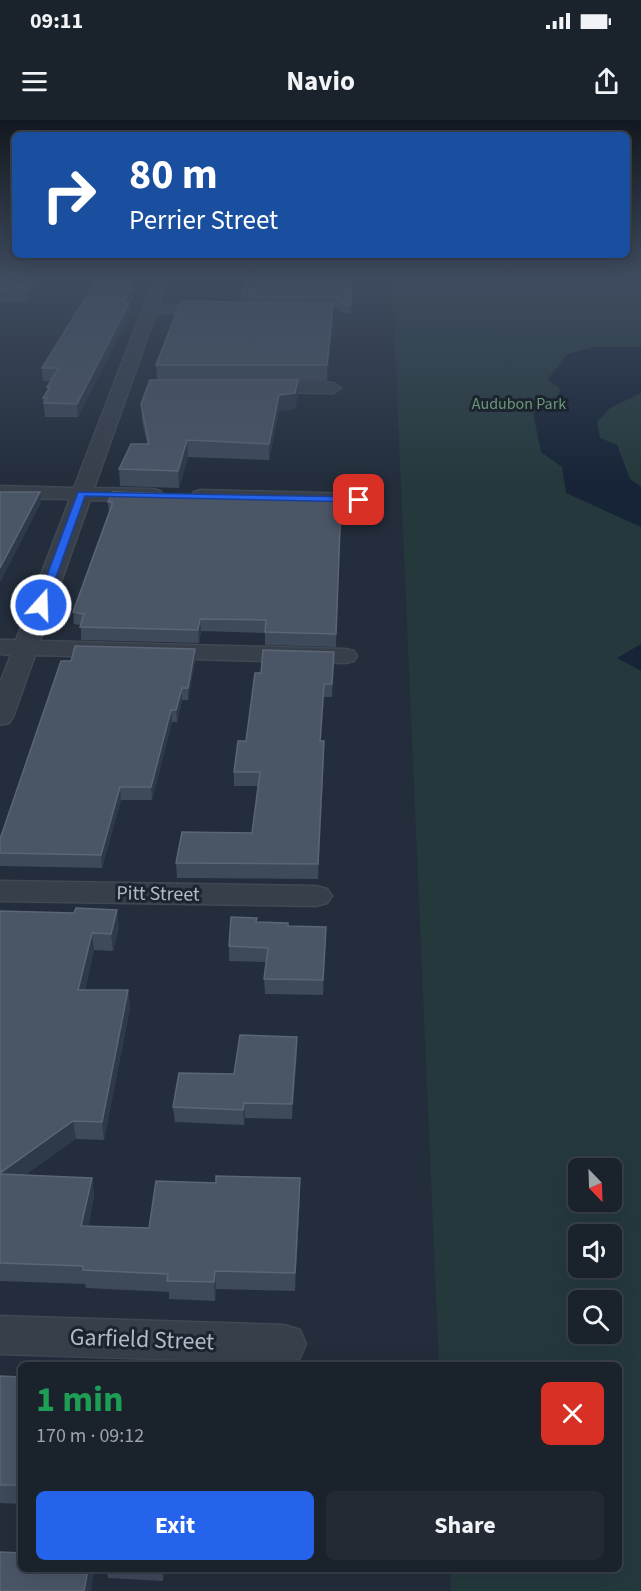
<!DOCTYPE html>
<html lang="en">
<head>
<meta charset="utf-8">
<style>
  :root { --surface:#1a222c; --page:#232a34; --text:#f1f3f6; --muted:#9fa4a9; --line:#383f48; --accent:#2563eb }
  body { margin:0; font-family:"Source Sans 3",sans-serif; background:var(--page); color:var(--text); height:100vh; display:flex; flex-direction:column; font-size:22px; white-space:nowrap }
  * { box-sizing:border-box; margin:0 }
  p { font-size:20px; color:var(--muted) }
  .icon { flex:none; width:33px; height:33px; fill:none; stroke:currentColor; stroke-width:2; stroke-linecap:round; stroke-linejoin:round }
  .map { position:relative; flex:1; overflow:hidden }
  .details { position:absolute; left:18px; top:1242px; width:604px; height:210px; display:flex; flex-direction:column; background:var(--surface); border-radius:9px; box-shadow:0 6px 24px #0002,0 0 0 2px var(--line) }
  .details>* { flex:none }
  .top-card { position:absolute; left:12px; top:12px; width:618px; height:126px; border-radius:9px; box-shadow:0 6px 24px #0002,0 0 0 2px var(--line); background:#1a4fa0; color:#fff; overflow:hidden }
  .needle { width:39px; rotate:157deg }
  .tools { position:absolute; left:568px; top:1038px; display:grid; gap:12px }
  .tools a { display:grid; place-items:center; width:54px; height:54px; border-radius:9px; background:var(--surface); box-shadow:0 6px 24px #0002,0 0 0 2px var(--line); font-size:30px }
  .pin { position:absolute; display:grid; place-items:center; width:51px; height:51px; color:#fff; margin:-26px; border-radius:12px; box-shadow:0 3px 9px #0006 }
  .me { position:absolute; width:66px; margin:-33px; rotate:20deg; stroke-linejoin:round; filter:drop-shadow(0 0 4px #0008) }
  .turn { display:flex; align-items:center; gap:21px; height:126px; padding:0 18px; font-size:27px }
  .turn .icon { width:78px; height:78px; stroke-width:2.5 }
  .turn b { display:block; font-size:42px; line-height:51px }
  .round { display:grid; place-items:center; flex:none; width:63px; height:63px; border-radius:9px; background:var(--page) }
  .overview { display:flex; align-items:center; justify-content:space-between; height:102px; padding:0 18px }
  h1 { font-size:36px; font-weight:700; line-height:45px; color:#1e9e55 }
  .primary-button { display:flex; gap:12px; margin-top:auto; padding:12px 18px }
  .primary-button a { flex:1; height:69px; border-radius:9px; background:var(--accent); color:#fff; font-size:24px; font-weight:700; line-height:69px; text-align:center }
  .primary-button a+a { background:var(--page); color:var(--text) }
  .status { display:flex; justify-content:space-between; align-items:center; height:42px; padding:0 30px; background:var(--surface); direction:ltr }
  .status svg { height:16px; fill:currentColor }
  header { display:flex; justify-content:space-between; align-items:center; height:78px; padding:0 18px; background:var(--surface); font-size:27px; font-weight:700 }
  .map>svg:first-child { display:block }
</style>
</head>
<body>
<div class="status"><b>09:11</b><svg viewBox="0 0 49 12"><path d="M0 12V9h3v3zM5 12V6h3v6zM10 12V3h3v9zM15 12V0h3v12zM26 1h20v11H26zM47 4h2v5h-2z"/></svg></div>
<header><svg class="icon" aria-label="menu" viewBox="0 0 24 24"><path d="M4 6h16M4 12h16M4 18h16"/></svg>Navio<svg class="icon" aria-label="share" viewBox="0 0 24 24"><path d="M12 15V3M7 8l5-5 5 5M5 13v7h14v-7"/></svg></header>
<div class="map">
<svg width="641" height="1471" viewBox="0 0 641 1471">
  <rect width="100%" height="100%" fill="#232d3b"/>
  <!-- green -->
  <path fill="#25393c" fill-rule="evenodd" d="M 392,157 L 641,157 L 641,1471 L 451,1471 L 450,1449 L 620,1449 L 620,1245 L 439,1245 ZM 579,1048 L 612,1048 L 612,1082 L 579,1082 ZM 579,1114 L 612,1114 L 612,1148 L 579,1148 ZM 579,1180 L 612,1180 L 612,1214 L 579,1214 Z"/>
  <!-- water -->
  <path fill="#172438" d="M 594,227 L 641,227 L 641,273 L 610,288 L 597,302 L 600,318 L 617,325 L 630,359 L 641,367 L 641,407 L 566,373 L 562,347 L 541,332 L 533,293 L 558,280 L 560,269 L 548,259 L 567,234 Z
    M 641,524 L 641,551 L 617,538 Z"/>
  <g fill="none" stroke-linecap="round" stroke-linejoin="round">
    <!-- minor casing -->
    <g stroke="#404854" stroke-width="3">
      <path id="minor" d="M 155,157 L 169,157 L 159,185 L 218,186 L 225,190 L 218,194 L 156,193 L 94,368 L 153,369 L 160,371 L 163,375 L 160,379 L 153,381 L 90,380 L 40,521 L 345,529 L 354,531 L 357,536 L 354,541 L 345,543 L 35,535 L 13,597 L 9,603 L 0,605 L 0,563 L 11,535 L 0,534 L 0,520 L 16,520 L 70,379 L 0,378 L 0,366 L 74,368 Z
        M 258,263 L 333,263 L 341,268 L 333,273 L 252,272 L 250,268 L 252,264 Z
        M 201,370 L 359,374 L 366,376 L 369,380 L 366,384 L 359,386 L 194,380 L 191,376 L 194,372 Z
        M 0,761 L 316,766 L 327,769 L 332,776 L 327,783 L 316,786 L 0,781 Z
        M 0,1196 L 284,1205 L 300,1210 L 306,1224 L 300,1238 L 284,1243 L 0,1234 Z"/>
    </g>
    <!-- minor -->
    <use href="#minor" fill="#373f4b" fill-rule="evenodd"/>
  </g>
  <!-- wall -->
  <path fill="#3e495a" d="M 0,157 L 45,157 L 29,182 L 0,181 Z
    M 352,157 L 351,193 L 344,193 L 335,186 L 333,186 L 333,198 L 327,261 L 298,261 L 298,275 L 295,289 L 279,291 L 269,340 L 188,337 L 179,368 L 120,366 L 119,349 L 147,324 L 142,300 L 141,284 L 157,260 L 156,245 L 241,182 L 241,176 Z
    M 134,161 L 135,173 L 129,185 L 130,194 L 78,297 L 45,297 L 43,278 L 48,271 L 47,267 L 51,261 L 43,261 L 42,248 Z
    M 341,381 L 336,527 L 265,525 L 265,513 L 201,511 L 199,523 L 81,520 L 81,505 L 74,504 L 73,492 L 109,393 L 108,382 Z
    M 334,532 L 332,577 L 324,577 L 321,621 L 324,635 L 318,759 L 177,758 L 176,743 L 252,713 L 258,666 L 234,666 L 234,652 L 246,621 L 261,553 Z
    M 195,541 L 188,580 L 182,580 L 177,602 L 172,602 L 152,680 L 121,680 L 102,748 L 0,746 L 0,719 Z
    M 0,791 L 119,807 L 113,831 L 94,830 L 85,870 L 128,870 L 130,888 L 104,1020 L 76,1019 L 25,1055 L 92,1058 L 94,1076 L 88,1106 L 149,1108 L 300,1076 L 295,1171 L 216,1169 L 215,1181 L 169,1179 L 169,1172 L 86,1168 L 85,1164 L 0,1161 Z
    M 257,798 L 257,803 L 288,806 L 326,807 L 323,875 L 265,874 L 264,859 L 266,842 L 229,841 L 229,826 Z
    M 297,917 L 297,932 L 292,999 L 245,998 L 244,1005 L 175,1002 L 173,987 L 234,954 Z
    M 0,1256 L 21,1257 L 21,1384 L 0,1383 Z
    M 106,1449 L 165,1449 L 163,1461 L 108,1458 Z
    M 168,1449 L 238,1449 L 238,1454 Z"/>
  <!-- shaded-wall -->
  <path fill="#2e3949" d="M 37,157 L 45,157 L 29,182 L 27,171 Z
    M 134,161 L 135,173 L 129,185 L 130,194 L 78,297 L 77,284 Z
    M 333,184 L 333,198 L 327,261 L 327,245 Z
    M 298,260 L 298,275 L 295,289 L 279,291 L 269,340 L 269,324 L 279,275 Z
    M 187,320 L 188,337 L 179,368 L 178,351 Z
    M 40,372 L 41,383 L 0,463 L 0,448 Z
    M 200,499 L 201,511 L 199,523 L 198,510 Z
    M 195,529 L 195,541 L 188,580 L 188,568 Z
    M 334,532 L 334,545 L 332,577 L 332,564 Z
    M 324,564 L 324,577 L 320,635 L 320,621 Z
    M 182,568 L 182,580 L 177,602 L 176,590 Z
    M 171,590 L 172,602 L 152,680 L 151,667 Z
    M 324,621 L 324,635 L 318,759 L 318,744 Z
    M 120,667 L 121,680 L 102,748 L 101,735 Z
    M 117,790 L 119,807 L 113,831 L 111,814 Z
    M 326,807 L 326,821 L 323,875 L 323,860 Z
    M 92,813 L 94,830 L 81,887 L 78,870 Z
    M 128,870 L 130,888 L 104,1020 L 102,1002 Z
    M 297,917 L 297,932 L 292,999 L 292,984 Z
    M 244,983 L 245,998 L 244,1005 L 243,990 Z
    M 73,1001 L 76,1019 L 1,1072 L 0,1066 L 0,1053 Z
    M 92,1058 L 94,1076 L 84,1124 L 81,1106 Z
    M 300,1058 L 300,1076 L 295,1171 L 295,1153 Z
    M 215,1151 L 216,1169 L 215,1181 L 214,1162 Z
    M 88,1449 L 93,1449 L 94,1454 L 91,1471 L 84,1471 Z
    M 162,1449 L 165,1449 L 163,1461 Z"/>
  <!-- building -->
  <path fill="#4a5666" stroke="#5a6575" stroke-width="1.5" d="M 0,157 L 37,157 L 27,171 L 0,171 Z
    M 246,157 L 352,157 L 351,185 L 344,185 L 335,177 L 241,176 Z
    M 96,161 L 134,161 L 124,182 L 129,183 L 77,284 L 44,283 L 47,278 L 43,278 L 50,267 L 47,267 L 59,248 L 42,248 Z
    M 181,181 L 333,184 L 327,245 L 156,245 Z
    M 150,260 L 298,260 L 295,273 L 279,275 L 269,324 L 187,320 L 178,351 L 119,349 L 131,324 L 149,324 L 141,284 Z
    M 0,372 L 40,372 L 0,448 Z
    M 113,372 L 341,381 L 336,514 L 265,512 L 266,500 L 200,499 L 198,510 L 80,507 L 84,494 L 73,492 L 112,385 L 112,382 L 108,382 Z
    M 75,526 L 195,529 L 188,568 L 182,568 L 176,590 L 171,590 L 151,667 L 120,667 L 101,735 L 0,733 L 0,719 L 61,541 L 71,541 Z
    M 263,530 L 334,532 L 332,564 L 324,564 L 320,621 L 324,621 L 318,744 L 176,743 L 182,712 L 252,713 L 260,652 L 234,652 L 238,621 L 246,621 L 255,553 L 261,553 Z
    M 76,788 L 117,790 L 111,814 L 92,813 L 78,870 L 128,870 L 102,1002 L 73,1001 L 0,1053 L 0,791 L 74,793 Z
    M 231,797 L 257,798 L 256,802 L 288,803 L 288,806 L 326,807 L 323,860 L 264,859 L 268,828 L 229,826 Z
    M 240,915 L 297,917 L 292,984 L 244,983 L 243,990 L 173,987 L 179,953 L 234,954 Z
    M 0,1054 L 92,1058 L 81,1106 L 149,1108 L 156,1061 L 216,1063 L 216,1056 L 300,1058 L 295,1153 L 215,1151 L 214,1162 L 167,1161 L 168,1154 L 83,1150 L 83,1146 L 0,1143 Z
    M 0,1256 L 21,1257 L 21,1365 L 0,1365 Z
    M 0,1432 L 21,1433 L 21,1449 L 88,1449 L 84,1471 L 0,1471 Z"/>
  <!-- sky -->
  <linearGradient id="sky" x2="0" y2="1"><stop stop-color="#131920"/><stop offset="0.43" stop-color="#3f4c60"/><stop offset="1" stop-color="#3f4c60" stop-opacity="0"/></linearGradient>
  <rect width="641" height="363" fill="url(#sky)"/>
  <!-- route -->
  <path fill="#2563eb" stroke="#184099" stroke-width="1.5" d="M 78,372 L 359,377 L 364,380 L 359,382 L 85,376 L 46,485 L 38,487 L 36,485 Z"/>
  <g text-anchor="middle" stroke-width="6" stroke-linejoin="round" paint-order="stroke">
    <!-- far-park labels -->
    <g font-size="16" fill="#6a9775" stroke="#1c2430">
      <text x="519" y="289">Audubon Park</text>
    </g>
    <!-- street labels -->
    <g font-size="20" fill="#b2bac7" stroke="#1c2430">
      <text transform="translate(158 773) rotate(1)" y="7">Pitt Street</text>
    </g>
    <!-- near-street labels -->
    <g font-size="24" fill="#b2bac7" stroke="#1c2430">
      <text transform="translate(142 1219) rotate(2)" y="8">Garfield Street</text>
    </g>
  </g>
</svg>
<div class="tools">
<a><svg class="needle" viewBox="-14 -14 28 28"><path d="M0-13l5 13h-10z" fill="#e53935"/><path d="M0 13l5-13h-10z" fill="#9fa4a9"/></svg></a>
<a><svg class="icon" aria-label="sound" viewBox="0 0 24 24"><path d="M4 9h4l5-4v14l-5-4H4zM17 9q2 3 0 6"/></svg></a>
<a><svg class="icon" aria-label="search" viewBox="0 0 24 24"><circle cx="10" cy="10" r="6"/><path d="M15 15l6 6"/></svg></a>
</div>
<div class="pin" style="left:359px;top:380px;background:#d93025"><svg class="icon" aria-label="arrive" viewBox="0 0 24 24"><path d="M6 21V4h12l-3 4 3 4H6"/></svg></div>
<svg class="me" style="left:41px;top:485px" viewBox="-20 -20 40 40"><circle r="17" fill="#2563eb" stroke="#fff" stroke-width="3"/><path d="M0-11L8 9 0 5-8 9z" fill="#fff"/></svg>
<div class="top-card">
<div class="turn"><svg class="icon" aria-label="right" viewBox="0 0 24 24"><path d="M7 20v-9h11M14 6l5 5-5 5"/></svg><div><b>80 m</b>Perrier Street</div></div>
</div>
<section class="details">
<div class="overview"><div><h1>1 min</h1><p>170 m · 09:12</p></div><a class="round" style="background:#d93025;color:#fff"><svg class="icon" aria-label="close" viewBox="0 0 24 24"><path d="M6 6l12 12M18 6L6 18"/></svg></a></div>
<div class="primary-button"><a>Exit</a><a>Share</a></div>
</section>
</div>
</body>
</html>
